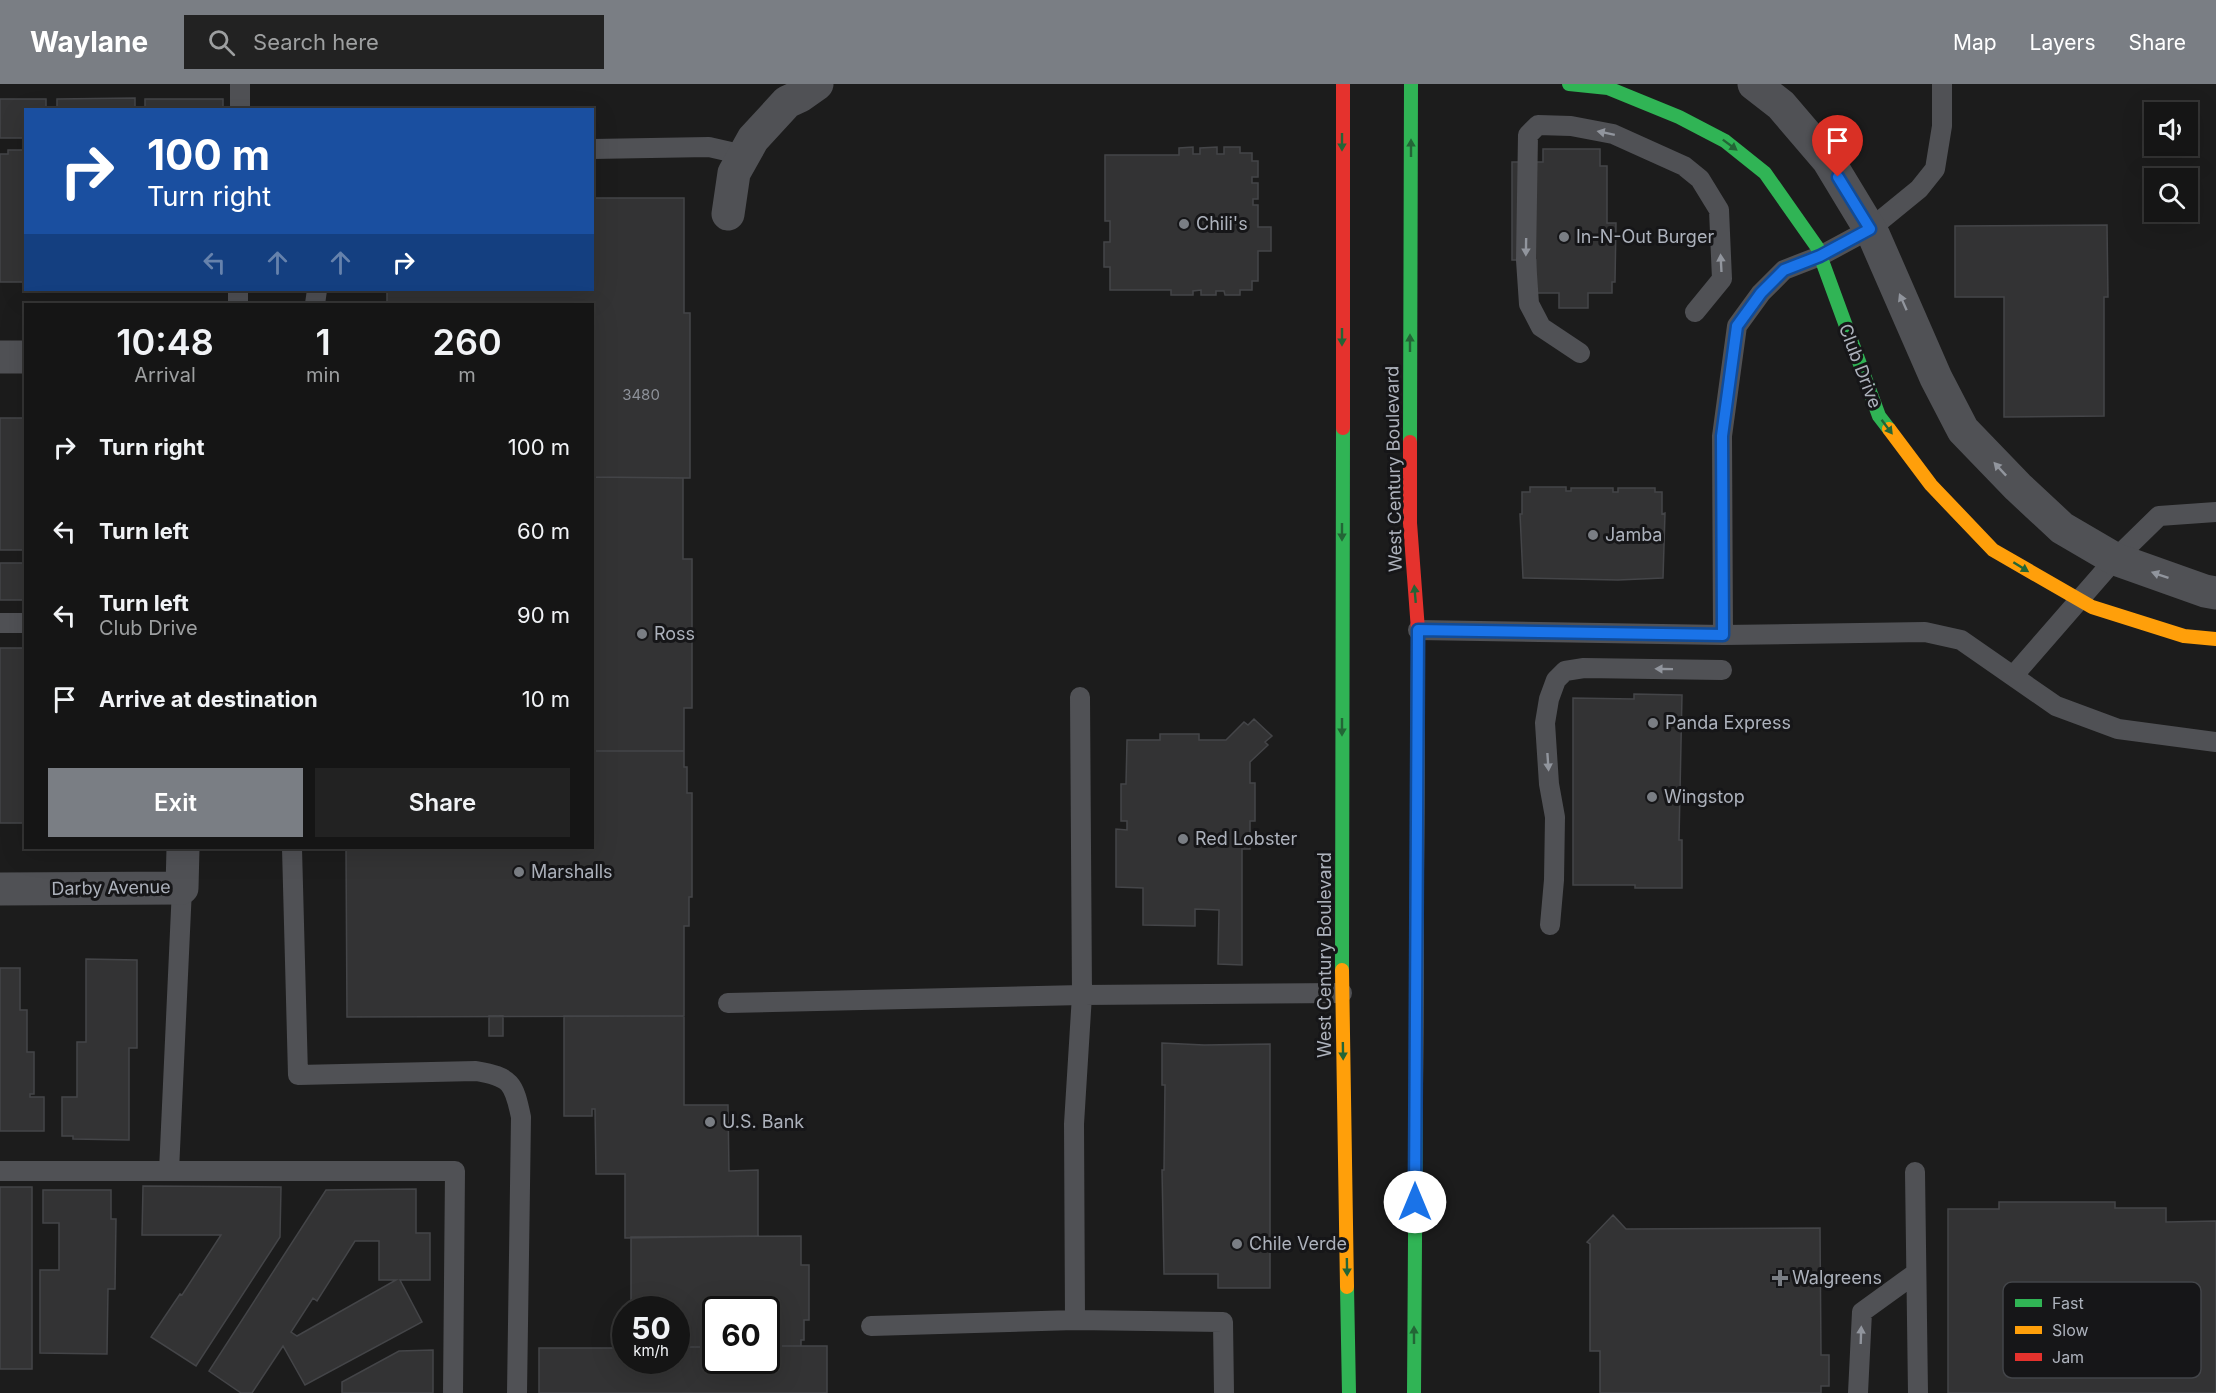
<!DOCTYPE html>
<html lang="en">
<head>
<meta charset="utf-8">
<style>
  :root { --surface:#151515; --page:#222; --text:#f1f3f6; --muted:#9d9fa0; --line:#343434; --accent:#7a7e84 }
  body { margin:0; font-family:Inter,sans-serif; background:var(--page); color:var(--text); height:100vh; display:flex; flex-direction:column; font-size:22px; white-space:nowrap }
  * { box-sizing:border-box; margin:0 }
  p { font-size:20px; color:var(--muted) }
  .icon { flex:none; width:33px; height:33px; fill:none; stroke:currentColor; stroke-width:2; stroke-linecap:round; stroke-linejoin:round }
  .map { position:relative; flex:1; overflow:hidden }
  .details { position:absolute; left:24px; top:219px; width:570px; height:546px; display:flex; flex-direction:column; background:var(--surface); border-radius:0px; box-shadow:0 6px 24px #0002,0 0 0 2px var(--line) }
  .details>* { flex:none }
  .banner { position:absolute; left:24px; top:24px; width:570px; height:183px; border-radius:0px; box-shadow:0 6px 24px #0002,0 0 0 2px var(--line); background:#1a4fa0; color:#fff; overflow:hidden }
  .buttons { position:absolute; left:2144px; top:18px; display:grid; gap:12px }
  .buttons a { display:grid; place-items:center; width:54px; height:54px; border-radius:0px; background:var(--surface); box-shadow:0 6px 24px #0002,0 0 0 2px var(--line); font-size:30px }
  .speed { position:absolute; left:612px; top:1212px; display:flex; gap:12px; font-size:30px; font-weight:700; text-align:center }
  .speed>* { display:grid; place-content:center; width:78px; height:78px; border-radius:50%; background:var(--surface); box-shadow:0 6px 24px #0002,0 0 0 2px var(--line); line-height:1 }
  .speed small { font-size:15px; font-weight:400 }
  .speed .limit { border:3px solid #111; border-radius:9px; background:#fff; color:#111 }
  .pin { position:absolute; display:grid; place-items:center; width:51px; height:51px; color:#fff; margin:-62px -26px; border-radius:50% 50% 50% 0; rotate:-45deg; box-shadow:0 0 6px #0007 }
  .pin .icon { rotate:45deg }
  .me { position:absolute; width:66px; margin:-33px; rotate:0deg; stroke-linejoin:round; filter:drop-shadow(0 0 4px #0008) }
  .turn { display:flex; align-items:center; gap:21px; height:126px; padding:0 24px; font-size:27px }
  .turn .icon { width:78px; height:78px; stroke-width:2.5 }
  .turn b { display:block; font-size:42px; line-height:51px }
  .lanes { display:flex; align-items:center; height:57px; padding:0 24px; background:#0003; justify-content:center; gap:30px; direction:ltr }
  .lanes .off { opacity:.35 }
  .eta { display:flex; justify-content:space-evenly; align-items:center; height:102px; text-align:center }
  .eta b { font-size:36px; font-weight:600; line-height:42px }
  .button { display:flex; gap:12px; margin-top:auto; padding:12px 24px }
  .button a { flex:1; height:69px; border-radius:0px; background:var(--accent); color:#fff; font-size:24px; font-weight:600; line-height:69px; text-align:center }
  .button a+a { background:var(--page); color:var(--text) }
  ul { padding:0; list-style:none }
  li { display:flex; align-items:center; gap:18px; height:84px; padding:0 24px }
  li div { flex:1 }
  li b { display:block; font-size:22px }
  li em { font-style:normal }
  header { display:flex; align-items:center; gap:36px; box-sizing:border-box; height:84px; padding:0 30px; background:var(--accent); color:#fff }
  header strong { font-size:28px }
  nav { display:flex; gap:33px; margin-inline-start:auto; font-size:21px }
  .search { width:420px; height:54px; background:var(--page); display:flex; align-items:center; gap:15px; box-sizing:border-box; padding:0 21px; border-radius:0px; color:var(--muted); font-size:22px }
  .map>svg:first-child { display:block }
</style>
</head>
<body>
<header>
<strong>Waylane</strong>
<div class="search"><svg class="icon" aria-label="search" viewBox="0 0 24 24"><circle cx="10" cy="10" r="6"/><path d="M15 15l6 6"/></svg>Search here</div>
<nav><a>Map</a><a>Layers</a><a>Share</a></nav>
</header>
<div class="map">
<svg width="2216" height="1309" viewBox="0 0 2216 1309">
  <rect width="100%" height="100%" fill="#1c1c1c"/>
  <!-- building -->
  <path fill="#333334" stroke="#444548" stroke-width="1.5" fill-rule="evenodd" d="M 135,14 L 135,26 L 57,26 L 57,15 Z
    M 0,15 L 46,15 L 46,26 L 26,26 L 26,54 L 0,54 Z
    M 145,15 L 223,15 L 223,26 L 145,26 Z
    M 1193,63 L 1193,70 L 1200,70 L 1200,64 L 1217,63 L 1217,70 L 1224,70 L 1224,63 L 1240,63 L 1240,69 L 1252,69 L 1252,77 L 1258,77 L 1258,93 L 1252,93 L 1252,99 L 1258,99 L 1258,115 L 1253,115 L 1253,121 L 1258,121 L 1258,143 L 1271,143 L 1271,167 L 1258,167 L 1258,197 L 1252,197 L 1252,206 L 1240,206 L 1240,211 L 1225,211 L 1224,207 L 1216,207 L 1216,211 L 1201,211 L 1201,206 L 1193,207 L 1193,211 L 1171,211 L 1171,206 L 1110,206 L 1110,183 L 1104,183 L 1104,158 L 1110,158 L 1110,137 L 1105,137 L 1105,71 L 1179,71 L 1179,64 Z
    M 1543,65 L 1600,65 L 1600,82 L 1607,82 L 1607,139 L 1616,139 L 1615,198 L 1612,198 L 1612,209 L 1588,209 L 1588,224 L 1559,224 L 1559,209 L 1535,209 L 1536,176 L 1512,176 L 1512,78 L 1543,78 Z
    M 8,66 L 26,66 L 26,198 L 0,198 L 0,70 L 8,70 Z
    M 592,114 L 684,114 L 684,229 L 690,229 L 690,394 L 592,393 L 592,220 L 387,220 L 387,206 L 592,206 Z
    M 2107,141 L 2108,213 L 2104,213 L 2104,332 L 2004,333 L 2004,213 L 1955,213 L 1955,142 Z
    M 0,334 L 26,334 L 26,466 L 0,466 Z
    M 592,393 L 683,394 L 683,475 L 692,475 L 692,624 L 684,624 L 684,667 L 592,667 Z
    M 1530,403 L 1566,403 L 1566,407 L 1571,407 L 1571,404 L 1613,404 L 1613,408 L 1618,408 L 1618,404 L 1655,404 L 1655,408 L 1662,408 L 1662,430 L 1665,429 L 1663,494 L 1618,496 L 1523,494 L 1520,430 L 1522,430 L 1522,408 L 1530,408 Z
    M 0,479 L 26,479 L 26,516 L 0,516 Z
    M 0,564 L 26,564 L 26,739 L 0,739 Z
    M 1634,610 L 1682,611 L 1679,756 L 1682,756 L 1682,804 L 1635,804 L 1635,801 L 1573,801 L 1573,614 L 1634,615 Z
    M 1254,635 L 1272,652 L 1265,658 L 1268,661 L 1250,678 L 1250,699 L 1255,699 L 1255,737 L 1250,737 L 1250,765 L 1242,765 L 1242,881 L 1218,880 L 1219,826 L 1195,825 L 1195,842 L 1143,841 L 1143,804 L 1116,803 L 1116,745 L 1127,746 L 1127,737 L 1121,737 L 1121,700 L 1126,700 L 1127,656 L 1160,656 L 1160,650 L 1199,650 L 1199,656 L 1226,656 L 1244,638 L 1248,641 Z
    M 592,667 L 684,667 L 684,683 L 687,683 L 687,709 L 692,709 L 692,813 L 689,813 L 689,842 L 684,842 L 684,932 L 347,933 L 346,764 L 592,764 Z
    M 86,875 L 137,876 L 137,964 L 129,964 L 129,1056 L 73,1055 L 73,1052 L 62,1052 L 62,1013 L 77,1013 L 77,958 L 86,958 Z
    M 0,884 L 20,884 L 20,926 L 27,926 L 27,968 L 34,968 L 34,1010 L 30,1010 L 30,1013 L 44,1013 L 44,1047 L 0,1047 Z
    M 489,932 L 503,932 L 503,952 L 489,952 Z
    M 564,932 L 684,932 L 684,1021 L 728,1021 L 729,1087 L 758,1086 L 758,1152 L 625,1154 L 625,1090 L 596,1090 L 595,1025 L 592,1025 L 592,1032 L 564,1032 Z
    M 1162,959 L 1204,961 L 1270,960 L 1270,1204 L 1218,1204 L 1218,1190 L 1164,1190 L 1162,1086 L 1164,1086 L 1165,1001 L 1162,1001 Z
    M 143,1102 L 281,1103 L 280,1153 L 196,1282 L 151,1253 L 180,1210 L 182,1211 L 221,1151 L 142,1151 Z
    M 0,1103 L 32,1103 L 32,1285 L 0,1285 Z
    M 416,1105 L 416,1149 L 430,1149 L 430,1196 L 400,1196 L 422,1238 L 305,1301 L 283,1262 L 252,1309 L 241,1309 L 209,1287 L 326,1106 ZM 355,1157 L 379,1157 L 379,1196 L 396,1196 L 297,1252 L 291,1248 L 313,1214 L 317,1217 Z
    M 43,1106 L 111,1106 L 111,1135 L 116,1135 L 115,1205 L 108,1205 L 107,1270 L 40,1269 L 40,1186 L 59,1186 L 59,1139 L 43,1139 Z
    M 1999,1118 L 2115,1118 L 2115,1124 L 2166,1124 L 2166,1138 L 2216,1137 L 2216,1309 L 1948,1309 L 1948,1125 L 1999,1125 Z
    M 1613,1131 L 1626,1145 L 1820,1144 L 1821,1271 L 1829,1271 L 1829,1302 L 1821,1302 L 1821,1309 L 1600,1309 L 1600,1267 L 1590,1267 L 1590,1160 L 1587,1158 Z
    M 801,1152 L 801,1181 L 809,1181 L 809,1236 L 804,1236 L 804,1256 L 801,1256 L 801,1262 L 766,1262 L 766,1226 L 716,1226 L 716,1263 L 676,1263 L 676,1226 L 631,1226 L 631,1153 Z
    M 766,1262 L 827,1262 L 827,1309 L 539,1309 L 539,1264 L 626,1264 L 626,1276 L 676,1276 L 676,1263 L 716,1263 L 716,1276 L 766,1276 Z
    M 433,1266 L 433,1309 L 342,1309 L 342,1298 L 399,1267 Z"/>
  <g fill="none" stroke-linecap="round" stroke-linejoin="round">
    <!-- lane -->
    <path stroke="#505155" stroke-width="20" d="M 240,26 L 240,0
      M 592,65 L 709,63 L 744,71
      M 238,220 L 238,206
      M 315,220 L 317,206
      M 1580,269 L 1541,243 L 1529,220 L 1526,176 L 1528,51 L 1538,41 L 1571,42 L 1613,50 L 1684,82 L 1700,95 L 1719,126 L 1722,195 L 1695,228
      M 0,539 L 26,539
      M 1418,546 L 1723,551 L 1925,548 L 1961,556 L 2056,622 L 2118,645 L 2216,658
      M 1723,551 L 1722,352 L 1737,242 L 1761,209 L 1784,186 L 1820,172 L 1870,145 L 1919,105 L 1935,85 L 1942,42 L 1942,0
      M 2013,592 L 2115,475 L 2159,432 L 2216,428
      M 292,764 L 298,991 L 476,987 C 511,993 514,999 521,1033 L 517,1309
      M 1550,841 L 1554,796 L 1555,733 L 1549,700 L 1545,639 L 1549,615 L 1556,596 L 1565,587 L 1584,584 L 1722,586
      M 728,919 L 1082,911 L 1342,909
      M 0,1087 L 455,1087 L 453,1309
      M 169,1087 L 182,804
      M 1915,1088 L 1918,1309
      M 1075,1236 L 1074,1040 L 1082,911 L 1080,613
      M 871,1242 L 1075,1236 L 1223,1238 L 1224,1309
      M 1858,1309 L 1862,1228 L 1916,1189"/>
    <!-- street -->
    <path stroke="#505155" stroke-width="33" d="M 1754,0 L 1781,21 L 1828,76 L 1874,152 L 1936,294 L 1963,346 L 2018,403 L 2062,444 L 2115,475 L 2205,507 L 2216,509
      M 728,130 L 734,89 L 753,55 L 787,18 L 800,12 L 817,0
      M 0,273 L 26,273
      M 0,805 L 182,804 L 183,764"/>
    <!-- fast -->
    <path stroke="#30b455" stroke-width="14" d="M 1569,0 L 1608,4 L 1679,33 L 1725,57 L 1765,89 L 1817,163 L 1879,332 L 1889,345
      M 1410,358 L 1411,0
      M 1342,886 L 1343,344
      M 1347,1203 L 1349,1309
      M 1414,1309 L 1416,1004"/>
    <!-- slow -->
    <path stroke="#ff9f0a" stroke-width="14" d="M 1889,345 L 1931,401 L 1993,466 L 2092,523 L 2184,552 L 2216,555
      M 1342,886 L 1347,1203
      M 1416,1004 L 1418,574"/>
    <!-- jam -->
    <path stroke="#e5322d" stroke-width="14" d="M 1343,344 L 1343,0
      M 1410,358 L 1410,439 L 1418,546 L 1418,574"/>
  </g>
  <!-- one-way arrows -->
  <defs><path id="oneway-solid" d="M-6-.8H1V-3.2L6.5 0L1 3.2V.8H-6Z" transform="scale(1.5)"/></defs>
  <g fill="#91959d">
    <use href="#oneway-solid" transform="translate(1606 49) rotate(-168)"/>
    <use href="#oneway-solid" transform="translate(1526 163) rotate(91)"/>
    <use href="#oneway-solid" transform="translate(1721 179) rotate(-93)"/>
    <use href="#oneway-solid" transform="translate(1903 218) rotate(-114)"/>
    <use href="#oneway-solid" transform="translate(2000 385) rotate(-133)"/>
    <use href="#oneway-solid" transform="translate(2160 491) rotate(-161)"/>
    <use href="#oneway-solid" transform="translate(1664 585) rotate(-179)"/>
    <use href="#oneway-solid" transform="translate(1548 678) rotate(86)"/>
    <use href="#oneway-solid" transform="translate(1861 1251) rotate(-88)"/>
  </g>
  <g fill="#236536">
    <use href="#oneway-solid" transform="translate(1342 58) rotate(90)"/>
    <use href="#oneway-solid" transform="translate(1730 61) rotate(37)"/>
    <use href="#oneway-solid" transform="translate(1411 64) rotate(-90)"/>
    <use href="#oneway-solid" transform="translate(1342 253) rotate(90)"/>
    <use href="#oneway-solid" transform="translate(1410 259) rotate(-90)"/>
    <use href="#oneway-solid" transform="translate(1887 343) rotate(53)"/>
    <use href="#oneway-solid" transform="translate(1342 448) rotate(90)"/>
    <use href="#oneway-solid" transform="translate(2021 483) rotate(32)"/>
    <use href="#oneway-solid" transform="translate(1415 510) rotate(-95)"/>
    <use href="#oneway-solid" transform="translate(1342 643) rotate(90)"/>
    <use href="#oneway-solid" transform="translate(1343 967) rotate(89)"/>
    <use href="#oneway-solid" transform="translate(1347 1183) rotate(89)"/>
    <use href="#oneway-solid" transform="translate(1414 1251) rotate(-90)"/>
  </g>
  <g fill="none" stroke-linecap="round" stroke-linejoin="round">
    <!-- route casing -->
    <g stroke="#114b97" stroke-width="15">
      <path id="route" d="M 1415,1118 L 1418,546 L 1723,551 L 1722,352 L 1737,242 L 1761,209 L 1784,186 L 1820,172 L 1870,145 L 1838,93"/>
    </g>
    <!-- route -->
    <use href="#route" stroke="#1a73e8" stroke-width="10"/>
  </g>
  <!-- markers -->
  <g fill="#7a7e84" stroke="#161618" stroke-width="2">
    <circle cx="1184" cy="140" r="6"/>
    <circle cx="1564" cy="153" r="6"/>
    <circle cx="1593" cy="451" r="6"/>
    <circle cx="642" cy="550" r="6"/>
    <circle cx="1653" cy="639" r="6"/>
    <circle cx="1652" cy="713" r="6"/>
    <circle cx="1183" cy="755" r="6"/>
    <circle cx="519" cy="788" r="6"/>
    <circle cx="710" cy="1038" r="6"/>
    <circle cx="1237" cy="1160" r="6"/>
    <path d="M1777 1185h6v6h6v6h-6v6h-6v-6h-6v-6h6z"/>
  </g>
  <g text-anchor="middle" stroke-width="6" stroke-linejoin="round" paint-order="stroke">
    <!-- number labels -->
    <g font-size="15" fill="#8e929a">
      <text x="641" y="316">3480</text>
    </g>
    <!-- poi labels -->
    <g font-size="18" fill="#adb2bc" stroke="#161618" text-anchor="start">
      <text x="1196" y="146">Chili's</text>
      <text x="1576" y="159">In-N-Out Burger</text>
      <text x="1605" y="457">Jamba</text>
      <text x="654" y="556">Ross</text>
      <text x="1665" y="645">Panda Express</text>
      <text x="1664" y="719">Wingstop</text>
      <text x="1195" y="761">Red Lobster</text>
      <text x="531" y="794">Marshalls</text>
      <text x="722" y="1044">U.S. Bank</text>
      <text x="1249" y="1166">Chile Verde</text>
      <text x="1792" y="1200">Walgreens</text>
    </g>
    <!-- street labels -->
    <g font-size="18" fill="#adb2bc" stroke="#161618">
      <text transform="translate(1860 282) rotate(69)" y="6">Club Drive</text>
      <text transform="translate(1394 385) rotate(-91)" y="6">West Century Boulevard</text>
      <text transform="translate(111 804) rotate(-1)" y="6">Darby Avenue</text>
      <text transform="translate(1325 871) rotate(-90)" y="6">West Century Boulevard</text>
    </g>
  </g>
  <!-- legend -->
  <rect x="2003" y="1198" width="198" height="96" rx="9" fill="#161618" stroke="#434549" stroke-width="1.5"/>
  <rect x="2015" y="1215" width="27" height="8" fill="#30b455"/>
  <rect x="2015" y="1242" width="27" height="8" fill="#ff9f0a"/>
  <rect x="2015" y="1269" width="27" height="8" fill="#e5322d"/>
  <g font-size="16" fill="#adb2bc">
    <text x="2052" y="1225">Fast</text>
    <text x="2052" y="1252">Slow</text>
    <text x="2052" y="1279">Jam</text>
  </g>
</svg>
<div class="buttons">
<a><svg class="icon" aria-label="sound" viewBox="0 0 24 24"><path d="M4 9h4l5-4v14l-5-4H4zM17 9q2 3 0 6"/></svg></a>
<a><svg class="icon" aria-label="search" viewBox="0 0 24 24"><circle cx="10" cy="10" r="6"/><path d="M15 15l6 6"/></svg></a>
</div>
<div class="speed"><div>50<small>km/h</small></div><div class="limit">60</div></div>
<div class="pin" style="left:1838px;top:93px;background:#d93025"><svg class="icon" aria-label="arrive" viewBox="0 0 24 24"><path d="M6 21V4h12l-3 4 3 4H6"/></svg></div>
<svg class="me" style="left:1415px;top:1118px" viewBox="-20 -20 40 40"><circle r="19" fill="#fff"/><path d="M0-13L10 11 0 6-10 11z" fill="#1a73e8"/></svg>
<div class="banner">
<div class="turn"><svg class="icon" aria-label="right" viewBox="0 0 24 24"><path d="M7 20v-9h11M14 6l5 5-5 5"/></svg><div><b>100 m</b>Turn right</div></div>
<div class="lanes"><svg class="icon off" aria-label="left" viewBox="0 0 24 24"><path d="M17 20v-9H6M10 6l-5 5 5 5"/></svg><svg class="icon off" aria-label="ahead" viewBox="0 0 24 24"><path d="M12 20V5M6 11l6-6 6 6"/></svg><svg class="icon off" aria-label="ahead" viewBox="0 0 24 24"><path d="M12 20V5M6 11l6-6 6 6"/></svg><svg class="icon" aria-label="right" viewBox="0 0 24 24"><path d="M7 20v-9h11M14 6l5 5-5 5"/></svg></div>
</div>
<section class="details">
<div class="eta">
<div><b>10:48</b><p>Arrival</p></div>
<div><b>1</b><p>min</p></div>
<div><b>260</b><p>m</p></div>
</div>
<ul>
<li><svg class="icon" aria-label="right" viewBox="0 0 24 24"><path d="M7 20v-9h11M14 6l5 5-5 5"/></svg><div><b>Turn right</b></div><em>100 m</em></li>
<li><svg class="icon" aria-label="left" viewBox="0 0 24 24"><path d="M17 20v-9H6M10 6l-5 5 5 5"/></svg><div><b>Turn left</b></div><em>60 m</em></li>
<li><svg class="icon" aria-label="left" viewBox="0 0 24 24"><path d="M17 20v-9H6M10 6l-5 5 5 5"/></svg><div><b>Turn left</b><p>Club Drive</p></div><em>90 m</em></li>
<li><svg class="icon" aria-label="arrive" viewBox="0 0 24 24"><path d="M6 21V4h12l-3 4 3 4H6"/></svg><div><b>Arrive at destination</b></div><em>10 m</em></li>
</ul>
<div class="button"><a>Exit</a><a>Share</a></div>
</section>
</div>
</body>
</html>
